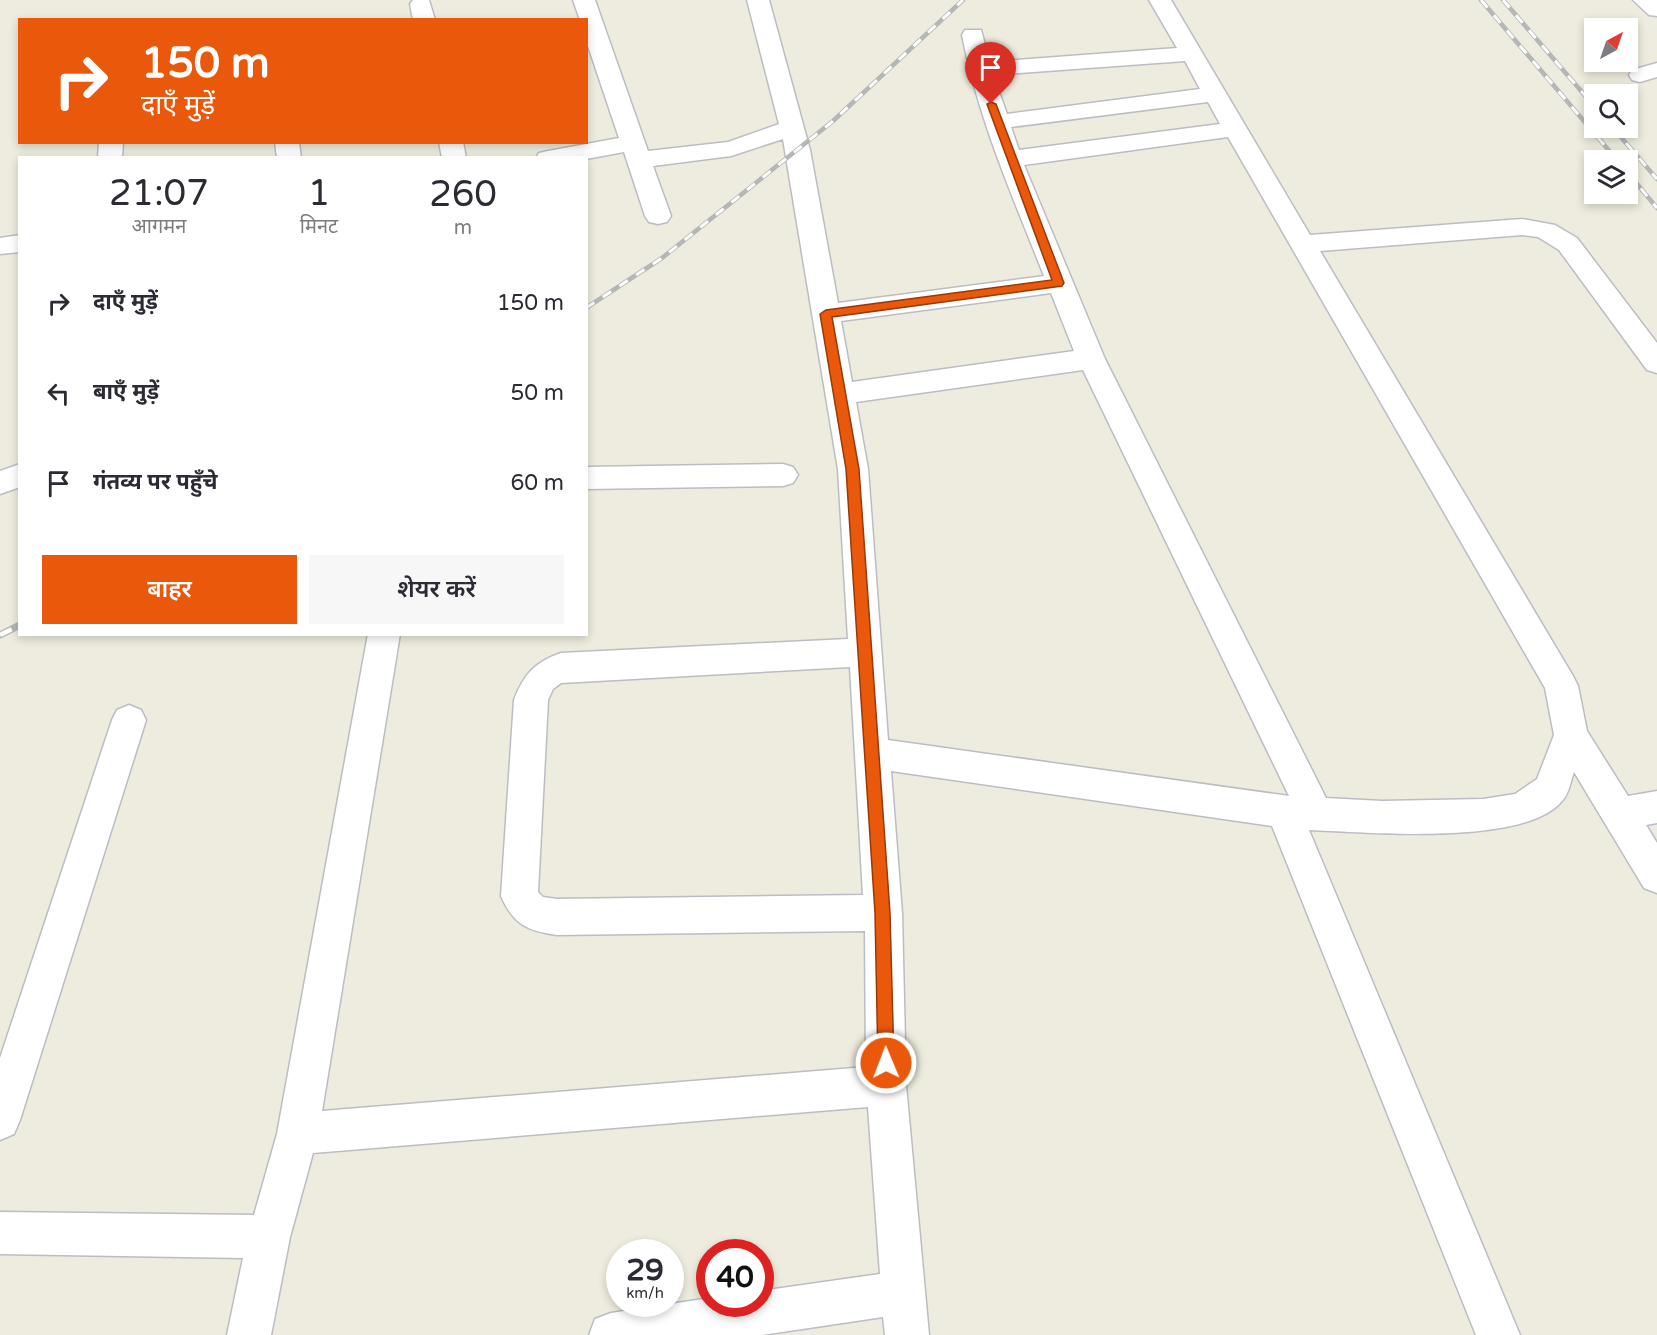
<!DOCTYPE html>
<html lang="hi">
<head>
<meta charset="utf-8">
<style>
  :root { --surface:#fff; --page:#f7f7f7; --text:#2b2b33; --muted:#7c7c81; --accent:#ea580c }
  body { margin:0; font-family:"Varela Round","Noto Sans Devanagari",sans-serif; background:var(--page); color:var(--text); height:100vh; display:flex; flex-direction:column; font-size:22px; white-space:nowrap }
  * { box-sizing:border-box; margin:0 }
  p { font-size:20px; color:var(--muted) }
  .icon { flex:none; width:33px; height:33px; fill:none; stroke:currentColor; stroke-width:2; stroke-linecap:round; stroke-linejoin:round }
  .map { position:relative; flex:1; overflow:hidden }
  .sheet { position:absolute; left:18px; top:156px; width:570px; height:480px; display:flex; flex-direction:column; background:var(--surface); border-radius:0px; box-shadow:0 3px 9px #0003 }
  .sheet>* { flex:none }
  .hud { position:absolute; left:18px; top:18px; width:570px; height:126px; border-radius:0px; box-shadow:0 3px 9px #0003; background:#ea580c; color:#fff; overflow:hidden }
  .needle { width:39px; rotate:40deg }
  .buttons { position:absolute; left:1584px; top:18px; display:grid; gap:12px }
  .buttons a { display:grid; place-items:center; width:54px; height:54px; border-radius:0px; background:var(--surface); box-shadow:0 3px 9px #0003; font-size:30px }
  .speed { position:absolute; left:606px; top:1239px; display:flex; gap:12px; font-size:30px; font-weight:700; text-align:center }
  .speed>* { display:grid; place-content:center; width:78px; height:78px; border-radius:50%; background:var(--surface); box-shadow:0 3px 9px #0003; line-height:1 }
  .speed small { font-size:15px; font-weight:400 }
  .speed .limit { border:9px solid #d22; background:#fff; color:#111 }
  .pin { position:absolute; display:grid; place-items:center; width:51px; height:51px; color:#fff; margin:-62px -26px; border-radius:50% 50% 50% 0; rotate:-45deg; box-shadow:0 0 6px #0007 }
  .pin .icon { rotate:45deg }
  .me { position:absolute; width:66px; margin:-33px; rotate:359deg; stroke-linejoin:round; filter:drop-shadow(0 0 4px #0008) }
  .turn { display:flex; align-items:center; gap:21px; height:126px; padding:0 24px; font-size:27px }
  .turn .icon { width:78px; height:78px; stroke-width:2.5 }
  .turn b { display:block; font-size:42px; line-height:51px }
  .eta { display:flex; justify-content:space-evenly; align-items:center; height:102px; text-align:center }
  .eta b { font-size:36px; font-weight:600; line-height:42px }
  .button { display:flex; gap:12px; margin-top:auto; padding:12px 24px }
  .button a { flex:1; height:69px; border-radius:0px; background:var(--accent); color:#fff; font-size:24px; font-weight:600; line-height:69px; text-align:center }
  .button a+a { background:var(--page); color:var(--text) }
  ul { padding:0; list-style:none }
  li { display:flex; align-items:center; gap:18px; height:90px; padding:0 24px }
  li div { flex:1 }
  li b { display:block; font-size:22px }
  li em { font-style:normal }
  .map>svg:first-child { display:block }
</style>
</head>
<body>
<div class="map">
<svg width="1657" height="1335" viewBox="0 0 1657 1335">
  <rect width="100%" height="100%" fill="#edecde"/>
  <g fill="none" stroke-linecap="round" stroke-linejoin="round">
    <!-- minor casing -->
    <g stroke="#bcbdc4" stroke-width="3">
      <path id="minor" d="M 413,0 L 429,0 L 435,20 L 413,20 L 410,4 Z
        M 573,0 L 595,0 L 648,151 L 728,142 L 779,124 L 747,0 L 769,0 L 810,150 L 838,303 L 1044,276 C 1013,197 978,119 962,35 L 965,30 L 981,30 L 990,62 L 1177,48 L 1149,0 L 1171,0 L 1310,235 L 1522,219 L 1555,225 L 1577,238 L 1657,343 L 1657,373 L 1647,370 L 1559,250 L 1538,237 L 1522,235 L 1320,251 L 1573,676 L 1578,686 L 1587,731 L 1628,796 L 1657,791 L 1657,823 L 1646,825 L 1657,843 L 1657,893 L 1644,888 L 1574,772 C 1571,780 1569,794 1562,801 C 1524,847 1366,832 1309,830 L 1520,1335 L 1476,1335 L 1272,826 L 891,771 L 902,913 L 906,1085 L 929,1335 L 885,1335 L 883,1317 L 762,1335 L 589,1335 L 595,1319 L 611,1313 L 710,1298 L 710,1304 L 760,1304 L 760,1291 L 880,1274 L 868,1107 L 313,1153 L 290,1237 L 271,1335 L 227,1335 L 243,1258 L 0,1254 L 0,1212 L 254,1215 L 277,1134 L 368,634 L 400,634 L 322,1111 L 866,1067 L 865,931 L 557,935 C 527,931 513,924 501,896 L 514,700 C 524,674 535,662 561,653 L 848,639 L 838,469 L 783,139 L 731,156 L 653,166 L 671,216 L 667,222 L 658,224 L 649,222 L 645,216 L 624,152 L 586,159 L 536,158 L 539,153 L 548,151 L 619,138 L 586,40 L 586,20 L 580,20 ZM 1185,61 L 1200,89 L 1007,114 L 993,75 ZM 1208,102 L 1220,124 L 1019,150 L 1011,127 ZM 1228,137 L 1545,688 L 1554,735 L 1537,779 L 1515,794 L 1483,799 L 1382,801 L 1326,798 L 1105,359 L 1024,165 ZM 1051,293 L 1074,351 L 852,382 L 841,321 ZM 1083,370 L 1289,796 L 888,740 L 868,469 L 856,402 ZM 850,667 L 863,895 L 557,899 L 543,897 L 538,892 L 548,700 L 553,689 L 561,683 Z
        M 1633,0 L 1657,0 L 1657,16 L 1649,15 Z
        M 1657,63 L 1657,77 L 1640,82 L 1632,80 L 1629,75 L 1632,70 Z
        M 99,142 L 123,142 L 122,158 L 98,158 Z
        M 275,142 L 299,142 L 301,158 L 277,158 Z
        M 439,142 L 463,142 L 466,158 L 442,158 Z
        M 20,235 L 20,252 L 0,254 L 0,238 Z
        M 20,464 L 20,487 L 0,494 L 0,471 Z
        M 783,464 L 793,467 L 798,475 L 793,483 L 783,486 L 586,489 L 586,467 Z
        M 129,705 L 141,710 L 146,720 L 20,1120 L 14,1134 L 0,1140 L 0,1058 L 112,720 L 117,710 Z"/>
    </g>
    <!-- minor -->
    <use href="#minor" fill="#fff" fill-rule="evenodd"/>
    <!-- rail-far1 casing -->
    <g stroke="#b5b6b6" stroke-width="4.5">
      <path id="rail-far1" d="M 1481,0 L 1617,160
        M 1503,0 L 1594,106
        M 1613,128 L 1657,179
        M 1628,173 L 1657,208
        M 586,308 L 662,258 L 833,121 L 963,0"/>
    </g>
    <!-- rail casing -->
    <g stroke="#b5b6b6" stroke-width="7">
      <path id="rail" d="M 0,635 L 20,625"/>
    </g>
    <!-- rail-far1 -->
    <use href="#rail-far1" stroke="#fff" stroke-width="3" stroke-dasharray="10" stroke-linecap="butt"/>
    <!-- rail -->
    <use href="#rail" stroke="#fff" stroke-width="4.5" stroke-dasharray="13" stroke-linecap="butt"/>
  </g>
  <!-- route -->
  <path fill="#ea580c" stroke="#983908" stroke-width="1.5" d="M 991,102 L 996,104 L 1064,283 L 1062,286 L 832,317 L 859,469 L 890,913 L 894,1063 L 892,1069 L 886,1071 L 880,1069 L 878,1063 L 875,913 L 846,469 L 820,314 L 826,310 L 1052,280 L 987,104 Z"/>
</svg>
<div class="buttons">
<a><svg class="needle" viewBox="-14 -14 28 28"><path d="M0-13l5 13h-10z" fill="#e53935"/><path d="M0 13l5-13h-10z" fill="#7c7c81"/></svg></a>
<a><svg class="icon" aria-label="search" viewBox="0 0 24 24"><circle cx="10" cy="10" r="6"/><path d="M15 15l6 6"/></svg></a>
<a><svg class="icon" aria-label="layers" viewBox="0 0 24 24"><path d="M12 4l9 5-9 5-9-5zM3 14l9 5 9-5"/></svg></a>
</div>
<div class="speed"><div>29<small>km/h</small></div><div class="limit">40</div></div>
<div class="pin" style="left:991px;top:104px;background:#d93025"><svg class="icon" aria-label="arrive" viewBox="0 0 24 24"><path d="M6 21V4h12l-3 4 3 4H6"/></svg></div>
<svg class="me" style="left:886px;top:1063px" viewBox="-20 -20 40 40"><circle r="17" fill="#ea580c" stroke="#fff" stroke-width="3"/><path d="M0-11L8 9 0 5-8 9z" fill="#fff"/></svg>
<div class="hud">
<div class="turn"><svg class="icon" aria-label="right" viewBox="0 0 24 24"><path d="M7 20v-9h11M14 6l5 5-5 5"/></svg><div><b>150 m</b>दाएँ मुड़ें</div></div>
</div>
<section class="sheet">
<div class="eta">
<div><b>21:07</b><p>आगमन</p></div>
<div><b>1</b><p>मिनट</p></div>
<div><b>260</b><p>m</p></div>
</div>
<ul>
<li><svg class="icon" aria-label="right" viewBox="0 0 24 24"><path d="M7 20v-9h11M14 6l5 5-5 5"/></svg><div><b>दाएँ मुड़ें</b></div><em>150 m</em></li>
<li><svg class="icon" aria-label="left" viewBox="0 0 24 24"><path d="M17 20v-9H6M10 6l-5 5 5 5"/></svg><div><b>बाएँ मुड़ें</b></div><em>50 m</em></li>
<li><svg class="icon" aria-label="arrive" viewBox="0 0 24 24"><path d="M6 21V4h12l-3 4 3 4H6"/></svg><div><b>गंतव्य पर पहुँचे</b></div><em>60 m</em></li>
</ul>
<div class="button"><a>बाहर</a><a>शेयर करें</a></div>
</section>
</div>
</body>
</html>
